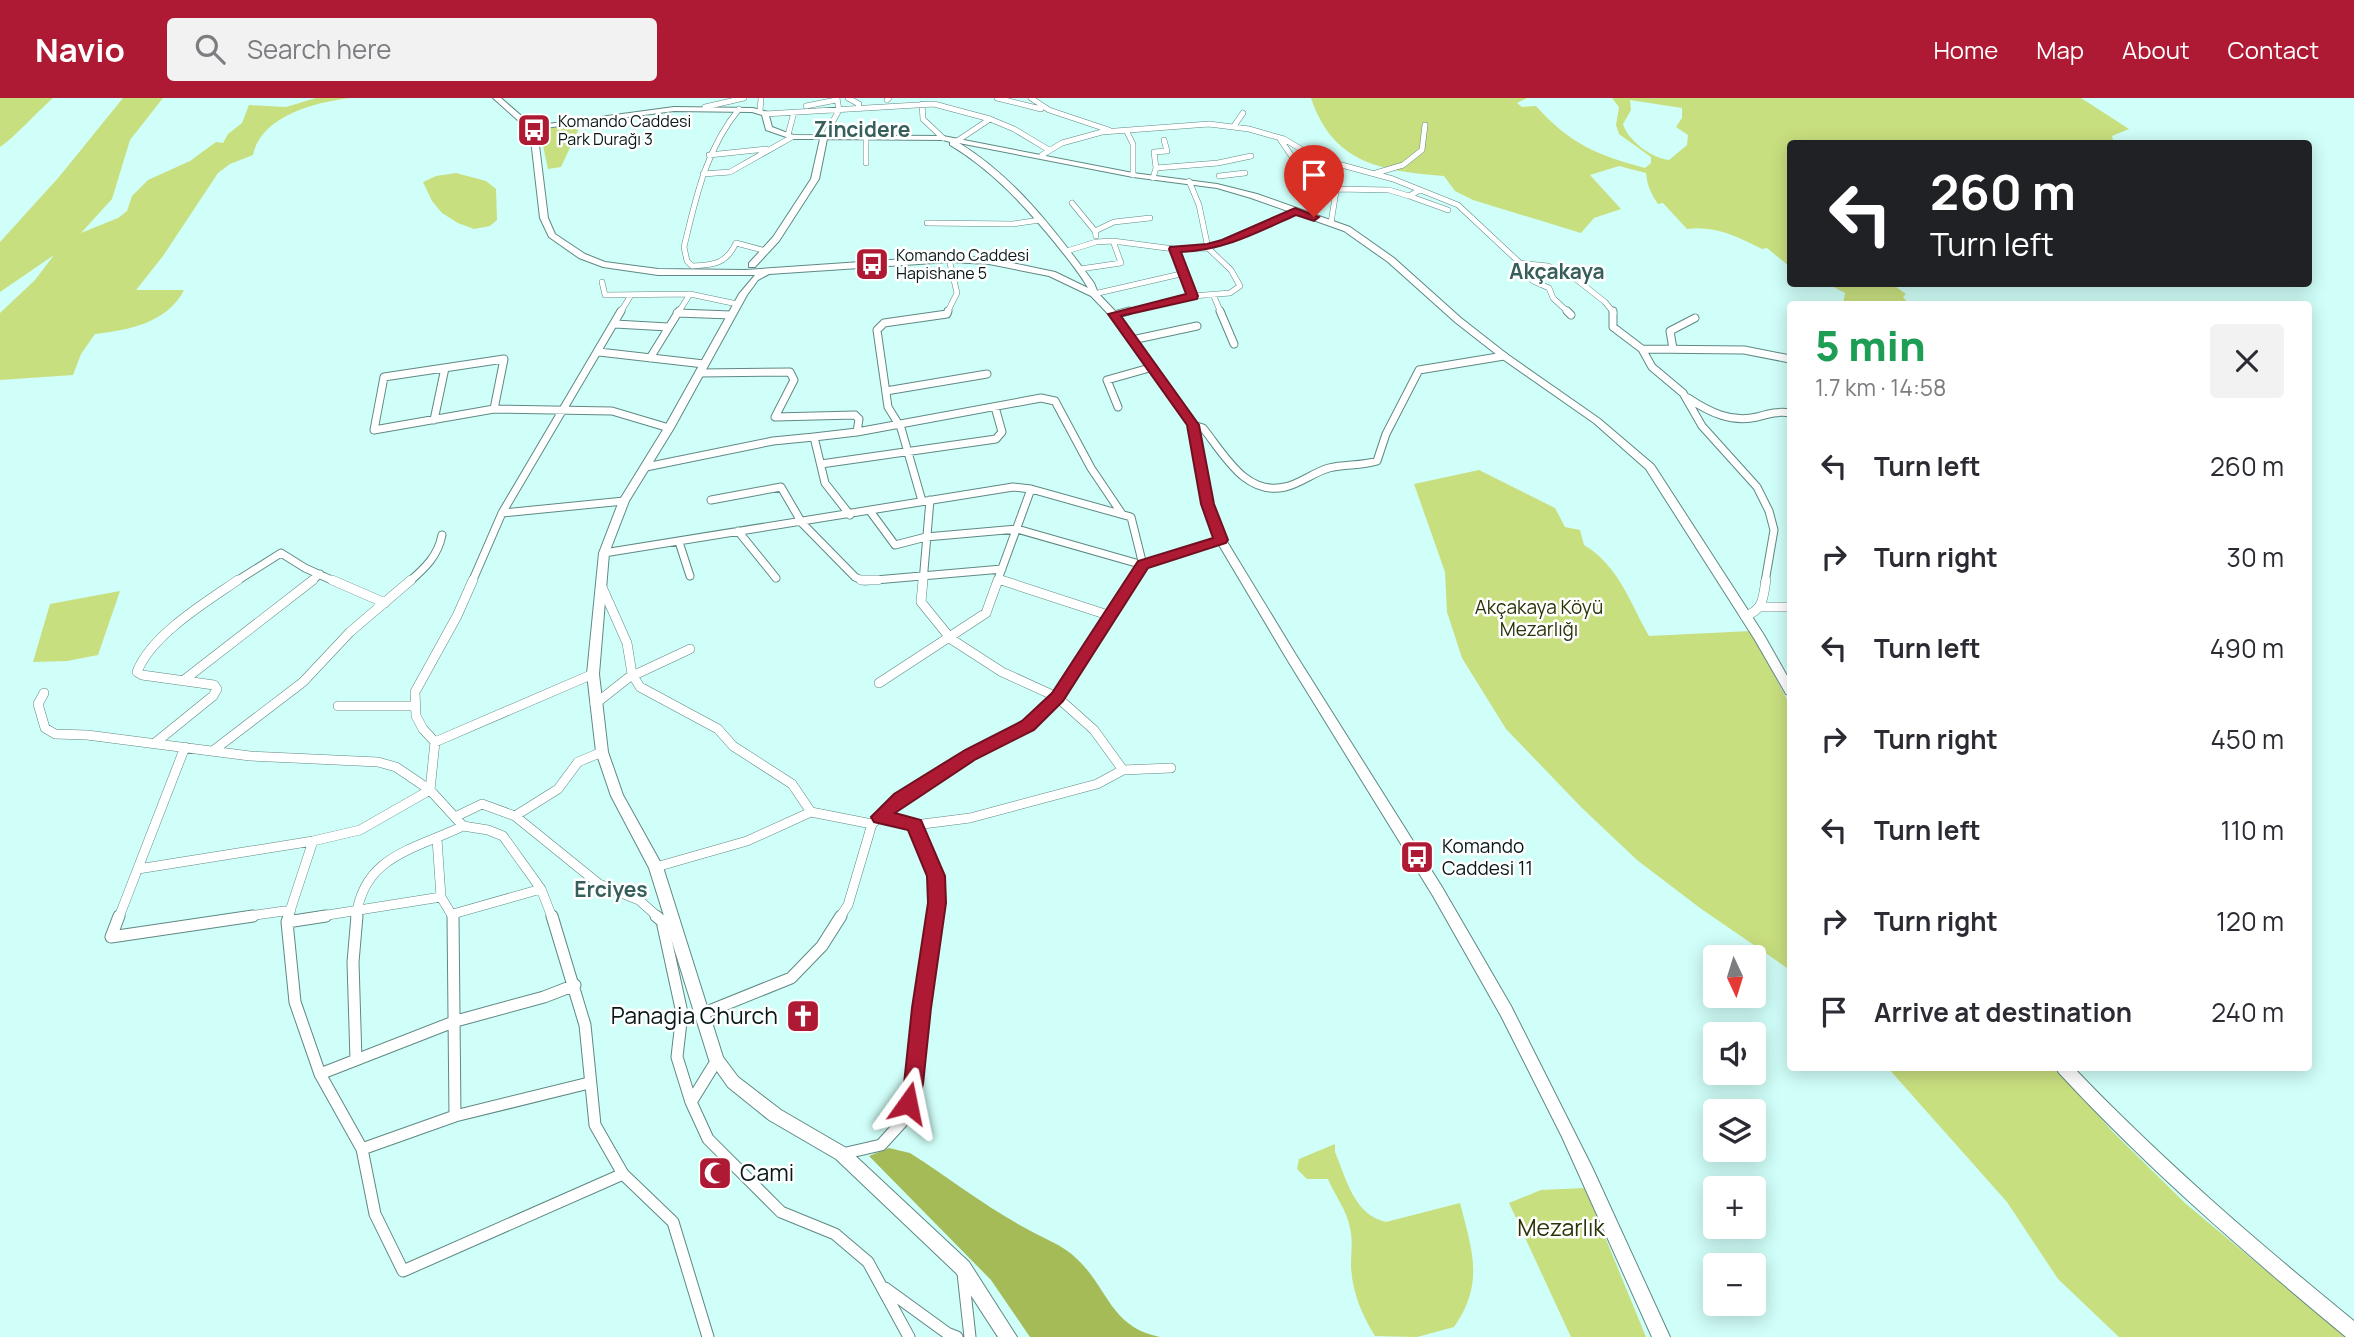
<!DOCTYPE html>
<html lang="en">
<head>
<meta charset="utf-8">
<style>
  :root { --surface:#fff; --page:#f2f2f3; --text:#2b2b33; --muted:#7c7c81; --accent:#ae1933 }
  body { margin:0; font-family:Manrope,sans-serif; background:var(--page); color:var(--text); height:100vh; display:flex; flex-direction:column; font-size:26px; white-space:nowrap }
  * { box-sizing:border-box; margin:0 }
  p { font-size:23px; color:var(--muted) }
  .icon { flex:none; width:38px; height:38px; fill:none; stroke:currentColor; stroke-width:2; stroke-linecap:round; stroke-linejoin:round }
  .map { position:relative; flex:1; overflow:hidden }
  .details { position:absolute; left:1787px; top:203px; width:525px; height:770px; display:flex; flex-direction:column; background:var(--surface); border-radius:7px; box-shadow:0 4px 18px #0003 }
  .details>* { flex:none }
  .guide { position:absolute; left:1787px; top:42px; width:525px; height:147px; border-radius:7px; box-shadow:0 4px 18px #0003; background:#202124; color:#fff; overflow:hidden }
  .needle { width:46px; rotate:176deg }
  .tools { position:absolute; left:1703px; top:847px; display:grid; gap:14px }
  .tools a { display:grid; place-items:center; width:63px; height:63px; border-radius:7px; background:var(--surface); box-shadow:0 4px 18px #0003; font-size:35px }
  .pin { position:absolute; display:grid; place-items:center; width:60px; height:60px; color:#fff; margin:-72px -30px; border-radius:50% 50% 50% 0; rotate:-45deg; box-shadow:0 0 7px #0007 }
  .pin .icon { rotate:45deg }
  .me { position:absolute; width:77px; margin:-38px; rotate:12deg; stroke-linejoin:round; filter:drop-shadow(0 0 5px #0008) }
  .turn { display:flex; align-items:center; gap:24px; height:147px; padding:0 28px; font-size:32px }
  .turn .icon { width:91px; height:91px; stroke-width:2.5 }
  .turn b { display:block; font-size:49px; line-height:60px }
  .round { display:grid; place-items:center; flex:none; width:74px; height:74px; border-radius:7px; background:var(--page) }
  .summary { display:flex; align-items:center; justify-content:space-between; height:119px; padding:0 28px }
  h1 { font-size:42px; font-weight:800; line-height:52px; color:#1e9e55 }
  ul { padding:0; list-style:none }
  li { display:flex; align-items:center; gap:21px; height:91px; padding:0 28px }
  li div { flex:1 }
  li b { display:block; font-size:26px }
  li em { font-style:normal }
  header { display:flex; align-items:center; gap:42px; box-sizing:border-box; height:98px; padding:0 35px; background:var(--accent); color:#fff }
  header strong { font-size:33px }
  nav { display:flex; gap:38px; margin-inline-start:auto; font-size:24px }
  .search { width:490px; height:63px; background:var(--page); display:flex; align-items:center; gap:18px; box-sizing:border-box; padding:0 24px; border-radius:7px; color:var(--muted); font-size:26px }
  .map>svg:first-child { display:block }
</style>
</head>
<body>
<header>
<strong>Navio</strong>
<div class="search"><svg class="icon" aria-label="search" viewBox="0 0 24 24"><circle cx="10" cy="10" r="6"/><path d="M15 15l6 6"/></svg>Search here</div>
<nav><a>Home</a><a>Map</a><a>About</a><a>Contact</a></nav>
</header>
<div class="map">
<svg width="2354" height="1239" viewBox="0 0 2354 1239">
  <rect width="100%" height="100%" fill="#d0fef8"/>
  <!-- green -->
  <path fill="#c8df7f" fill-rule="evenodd" d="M 0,0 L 53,0 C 38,13 15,39 0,49 Z
    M 123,0 L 163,0 L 130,42 L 112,101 L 81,135 L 118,120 L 127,113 L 132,98 L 148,82 L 190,63 L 216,44 L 223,45 L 228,36 L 242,25 L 249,7 L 286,9 L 316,0 L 351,0 C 315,4 261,18 253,57 L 230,66 L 218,75 L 163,158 L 136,192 L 184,192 C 167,225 129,232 95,236 L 81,256 L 73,277 L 0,282 L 0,215 L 35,182 L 54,157 L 0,194 L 0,144 L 59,79 Z
    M 1311,0 L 1527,0 L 1517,5 L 1522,9 L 1536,8 C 1570,46 1597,57 1645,70 L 1651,65 L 1651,59 L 1619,36 L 1616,27 L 1619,9 L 1612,0 L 2081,0 L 2129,31 L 2112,38 L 2114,46 L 1790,46 L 1790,169 L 1767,150 L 1762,151 C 1739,139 1714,127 1687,131 L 1663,105 L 1658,106 C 1651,96 1647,87 1646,75 L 1619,68 L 1590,77 L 1621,111 L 1594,120 L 1581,135 L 1473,102 L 1455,93 L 1444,78 C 1382,73 1333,66 1311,0 ZM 1630,2 L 1682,10 L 1682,20 L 1676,29 L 1688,37 L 1687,47 L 1669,62 C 1652,60 1628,43 1623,26 L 1631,12 Z
    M 583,22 L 561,69 L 548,71 L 539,29 Z
    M 456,75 L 486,83 L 496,91 L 497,122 L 490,128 L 474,131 L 458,125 L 442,115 L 432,103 L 423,84 L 436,78 Z
    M 1828,186 L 1892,186 L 1906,196 L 1903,199 L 1909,206 L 1843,206 L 1845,195 Z
    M 1479,372 L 1555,410 L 1565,429 L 1580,432 L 1584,447 C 1619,468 1630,505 1649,538 L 1751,533 L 1790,607 L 1790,872 L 1700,810 L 1637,762 L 1582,710 L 1506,631 L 1462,560 L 1447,514 L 1445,474 L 1414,386 Z
    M 120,493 L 98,557 L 67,563 L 33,564 L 50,506 Z
    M 1888,970 L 2055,970 L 2114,1035 L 2186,1106 L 2346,1239 L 2119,1239 L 2058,1181 L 2007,1104 Z
    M 1335,1046 L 1335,1054 C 1346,1080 1354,1117 1386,1124 L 1460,1105 C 1472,1152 1485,1185 1454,1229 L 1417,1239 L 1375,1238 C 1362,1217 1352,1194 1351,1168 C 1351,1155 1353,1142 1350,1130 C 1347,1112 1335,1098 1328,1081 L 1307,1081 L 1297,1071 L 1299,1061 Z
    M 1585,1090 L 1646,1239 L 1571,1239 L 1509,1105 L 1541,1092 Z"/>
  <!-- forest -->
  <path fill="#a5bb57" d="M 889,1050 L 910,1055 C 949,1080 986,1109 1027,1131 C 1044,1141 1062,1146 1077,1161 C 1109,1191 1110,1229 1160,1239 L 1030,1239 L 991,1182 L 869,1058 Z"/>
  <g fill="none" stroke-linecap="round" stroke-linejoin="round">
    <!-- street-far3 casing -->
    <g stroke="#5f8984" stroke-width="6">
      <path id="street-far3" d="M 848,0 L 859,6 L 857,11
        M 997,0 L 1041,11
        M 1031,0 L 1049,12 L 1109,32
        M 887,2 L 889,0
        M 922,6 L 923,21 L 943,40
        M 806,8 L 836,2
        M 705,9 L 744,0
        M 739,11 C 706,51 696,99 684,149 L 687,163 L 692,168 C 714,167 726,166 736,145 L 766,153
        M 760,13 L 761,0
        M 765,16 L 934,6 L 990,21 L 1014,31 L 1049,52
        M 1234,28 L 1243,15
        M 1127,34 L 1133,46 L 1133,77
        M 788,37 L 794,14
        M 824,40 L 839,12 L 837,0
        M 866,40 L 866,65
        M 1280,41 L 1297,66 L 1337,91 L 1389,92 L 1409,98 L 1420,92
        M 957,43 L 990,21
        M 709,57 L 766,51
        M 1042,57 L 1062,45 L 1102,34 L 1209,26 L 1249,31 L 1284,41 L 1316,60 L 1393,81 L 1458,107 L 1520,165 L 1548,168 L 1572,178 L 1605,204 L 1614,215
        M 1327,63 L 1328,76 L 1336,93 L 1331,125
        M 1156,70 L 1218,65 L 1251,58
        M 1376,75 L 1403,67 L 1422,52 L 1425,27
        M 703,76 L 730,74 L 792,39
        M 1219,78 L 1245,75
        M 1153,80 L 1156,70 L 1154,54 L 1167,53 L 1164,42
        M 1409,98 L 1448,112
        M 1072,105 L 1095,133 L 1096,138
        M 927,125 L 1013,126 L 1040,122
        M 1095,133 L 1114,124 L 1150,120
        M 1174,151 L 1193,198
        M 1067,153 L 1096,144 L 1113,143 L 1174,151 L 1208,150 L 1295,113
        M 1520,165 L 1533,183 L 1549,190 L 1553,200 L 1569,215
        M 1080,171 L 1121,165 L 1113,143
        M 602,184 L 605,197 L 690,196 L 737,206
        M 1094,196 L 1185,175
        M 1213,196 L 1221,215
        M 620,215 L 631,197
        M 677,215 L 683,215
        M 678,215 L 690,196
        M 947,215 L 957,195 L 949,161
        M 1121,215 L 1193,198 L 1230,195 L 1240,188 L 1231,172 L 1208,150 L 1199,107 L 1189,83"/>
    </g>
    <!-- street-far2 casing -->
    <g stroke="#5f8984" stroke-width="9">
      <path id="street-far2" d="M 1220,213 L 1234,246
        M 1567,213 L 1571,217
        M 1613,213 L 1613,229 L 1642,251 L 1652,269 L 1683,295 L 1702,328 L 1757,389 L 1769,413 L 1774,432 L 1765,484
        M 677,215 L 731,217
        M 1114,217 L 1129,213
        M 615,226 L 668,229
        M 1132,242 L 1197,228
        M 1642,251 L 1744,252 L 1790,261
        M 1673,251 L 1670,233 L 1695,220
        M 599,254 L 704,266
        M 650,260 L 679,213
        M 504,261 L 494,311 L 374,332 L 384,279 Z
        M 699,275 L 790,274 L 794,282 L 775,319 L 855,317 L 859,321 L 857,334
        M 886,293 L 987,276
        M 1688,300 C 1709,314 1731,325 1757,319 C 1768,316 1778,313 1790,315
        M 1118,309 L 1107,282 L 1153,269
        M 494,311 L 612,313 L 669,330
        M 434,322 L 445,270
        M 1193,327 L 1203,330 C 1224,356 1245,398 1285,389 C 1300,386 1314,374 1329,370 C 1345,366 1361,368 1377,363 L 1386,336 L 1419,272 L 1504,258
        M 821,366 L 996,341 L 1002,334 L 995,309
        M 646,369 L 773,343 L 814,339
        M 711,402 L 781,389 L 802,425 L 855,479 L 864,483 L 1002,471
        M 922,403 L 901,330 L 888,309 L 877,232 L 884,225 L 947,216 L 948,213
        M 870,413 L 895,447 L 926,439 L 1017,431 L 1143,467
        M 502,415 L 624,403
        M 850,417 L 825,385 L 814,339 L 857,334 L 1041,300 L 1055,303 L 1091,370 L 1122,416
        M 738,433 L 776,480
        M 679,444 L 690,478
        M 604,455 L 1013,389 L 1031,391 L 1131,419 L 1143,467
        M 999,481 L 1007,484
        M 235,484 L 281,455 L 305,470 L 336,484
        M 310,484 L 320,476
        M 409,484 C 425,470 438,458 442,437
        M 472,484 L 502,415 L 621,213
        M 923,484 L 930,402
        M 997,484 L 1031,391
        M 1132,484 L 1143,467 L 1221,442"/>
    </g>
    <!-- street-far1 casing -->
    <g stroke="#5f8984" stroke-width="10">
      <path id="street-far1" d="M 332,482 L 385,505
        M 473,482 L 457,518 L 415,594 L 416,618 L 423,631 L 435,644 L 593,576
        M 861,482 L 878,482
        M 923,482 L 921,504 L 951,541 L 1002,574 L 1057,599 L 1094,632 L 1123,672
        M 1001,482 L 1111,518
        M 602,489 L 627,545 L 632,576 L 640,589 L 718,631 L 733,648 L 792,686 L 811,714 L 872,726
        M 1761,509 L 1790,509
        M 1745,518 C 1764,512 1763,499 1766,482
        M 184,582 L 313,482
        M 879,585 L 986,515 L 998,482
        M 44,595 L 38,606 L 45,630 L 55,636 L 87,637 L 250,658 L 378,664 L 396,669 L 430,692 L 360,732 L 313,743 L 288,819
        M 595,606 L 628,580 L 690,551
        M 338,608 L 413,608
        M 435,644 L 430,692 L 463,728 L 488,732 L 503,738 L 541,791 L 552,819
        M 155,645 L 213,598 L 217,591 L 214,587 L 142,577 L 137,574 C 151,537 206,504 238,482
        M 214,652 L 303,584 L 350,534 L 411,482
        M 457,718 L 482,706 L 515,718 L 599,786 L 639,802 L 658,819
        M 515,718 L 558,691 L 578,664 L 602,654
        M 880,719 L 915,727 L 970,720 L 1097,686 L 1123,672 L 1171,670
        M 915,727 L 936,777 L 935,819
        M 437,741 L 441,799 L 453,819
        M 656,769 L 747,743 L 811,714
        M 138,771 L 313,743
        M 453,816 L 541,791
        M 119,819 L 185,649
        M 242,819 L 291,812
        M 315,819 L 441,799
        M 356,819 C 364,757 414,752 463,728
        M 840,819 L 848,807 L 872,726 L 900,701 L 971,656 L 1028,628 L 1057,599 L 1133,482"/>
    </g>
    <!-- street casing -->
    <g stroke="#5f8984" stroke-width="13">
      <path id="street" d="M 119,818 L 111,839 L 253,818
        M 289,818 L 287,824 L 295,904 L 320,976 L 362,1051 L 375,1116 L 403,1173 L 623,1076
        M 453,818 L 455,1018
        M 552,818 L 585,927 L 595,1027 L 623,1076 L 673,1124 L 708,1239
        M 656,818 L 662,823 L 682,915 L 677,959 L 691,1004
        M 287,824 L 326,818
        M 704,915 L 791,880 L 822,848 L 841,818
        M 356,962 L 353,864 L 357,818
        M 717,962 L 691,1004 L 708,1041 L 781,1114 L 835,1136 L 868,1164 L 909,1239
        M 320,976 L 456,923 L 544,899 L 575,887
        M 362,1051 L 455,1018 L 589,985
        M 842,1056 L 881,1047 L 902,1024 L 913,986 L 935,818
        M 963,1175 L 970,1239
        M 885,1190 L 947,1235 L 957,1239"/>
    </g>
    <!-- secondary casing -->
    <g stroke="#5f8984" stroke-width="2">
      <path id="secondary" d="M 493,0 L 501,0 L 533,28 L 674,9 L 753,10 L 768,14 L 772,29 L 793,37 L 943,38 L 1133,75 L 1217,86 L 1257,96 L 1350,129 L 1394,160 L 1461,220 L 1507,256 L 1600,321 L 1654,367 L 1764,537 L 1790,583 L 1790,597 L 1786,596 L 1755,542 L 1646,371 L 1594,325 L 1501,260 L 1455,224 L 1388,164 L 1344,133 L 1251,100 L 1217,90 L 1133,79 L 959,45 C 1015,79 1056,134 1094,185 L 1098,195 L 1117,215 L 1198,327 L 1212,406 L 1226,442 L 1296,557 L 1442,789 L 1511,908 L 1592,1069 L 1670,1239 L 1652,1239 L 1562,1039 L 1501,918 L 1433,798 L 1288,563 L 1216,442 L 1202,406 L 1188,327 L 1111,219 L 1091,198 L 1049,178 L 989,166 L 949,164 L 769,176 L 758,182 L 747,197 L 674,330 L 629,403 L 609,455 L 599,576 L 608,654 L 623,697 L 663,769 L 723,959 L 738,979 L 781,1012 L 848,1051 L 969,1164 L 1017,1239 L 998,1239 L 957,1176 L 836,1061 L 769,1022 L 728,989 L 709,962 L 649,770 L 611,698 L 596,654 L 587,576 L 599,455 L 619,403 L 664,330 L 739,196 L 755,177 L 658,177 L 603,169 L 579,160 L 549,139 L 540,120 L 530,33 ZM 674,13 L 752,14 L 762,17 L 766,32 L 792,41 L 820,41 L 811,81 L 773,139 L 749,165 L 749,169 L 755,169 L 779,143 L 819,81 L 827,41 L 943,42 L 950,44 L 950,47 C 992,72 1025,108 1056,146 C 1067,160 1079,174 1088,190 L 1055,174 L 989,160 L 949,158 L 745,172 L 658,171 L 605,164 L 585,156 L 555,136 L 548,120 L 537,31 Z
        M 2056,970 L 2074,970 C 2161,1061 2256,1143 2354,1223 L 2354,1239 L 2346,1239 C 2246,1156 2148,1071 2059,975 Z"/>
    </g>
    <!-- street-far3 -->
    <use href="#street-far3" stroke="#fff" stroke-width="5"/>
    <!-- street-far2 -->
    <use href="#street-far2" stroke="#fff" stroke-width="7"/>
    <!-- street-far1 -->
    <use href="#street-far1" stroke="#fff" stroke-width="9"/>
    <!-- street -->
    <use href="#street" stroke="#fff" stroke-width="11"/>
    <!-- secondary -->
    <use href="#secondary" fill="#fff" fill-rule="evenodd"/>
  </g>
  <!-- route -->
  <path fill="#ae1933" stroke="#711021" stroke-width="2" d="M 1295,110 L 1319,119 L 1314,123 L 1296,117 C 1256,135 1225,152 1181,154 L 1198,198 L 1197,201 L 1121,218 L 1199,327 L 1214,406 L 1228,442 L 1226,445 L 1148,470 L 1063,603 L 1034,632 L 976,661 L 895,715 L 921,722 L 945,778 L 946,805 L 931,910 L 923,986 L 915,1012 L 908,1014 L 901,1012 L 898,1005 L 904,986 L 912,910 L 928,805 L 927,778 L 908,732 L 874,724 L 871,719 L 894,696 L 965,652 L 1022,623 L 1052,595 L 1138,463 L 1213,440 L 1201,406 L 1187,327 L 1108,216 L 1186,196 L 1169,151 L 1170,149 L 1207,146 L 1222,142 Z"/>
  <!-- icons -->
  <defs>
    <g id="bus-square" transform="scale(1.75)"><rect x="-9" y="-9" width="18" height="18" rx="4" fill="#ae1933" stroke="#fff"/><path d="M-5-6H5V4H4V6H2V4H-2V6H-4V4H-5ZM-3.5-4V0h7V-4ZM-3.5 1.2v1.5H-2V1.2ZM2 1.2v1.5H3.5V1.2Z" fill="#fff"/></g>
    <g id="church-square" transform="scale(1.75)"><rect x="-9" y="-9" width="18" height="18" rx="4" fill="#ae1933" stroke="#fff"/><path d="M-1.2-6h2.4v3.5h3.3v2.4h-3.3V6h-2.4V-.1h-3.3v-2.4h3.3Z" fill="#fff"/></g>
    <g id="mosque-square" transform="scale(1.75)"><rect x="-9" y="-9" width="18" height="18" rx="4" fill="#ae1933" stroke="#fff"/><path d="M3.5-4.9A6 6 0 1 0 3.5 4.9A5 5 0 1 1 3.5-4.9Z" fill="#fff"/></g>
  </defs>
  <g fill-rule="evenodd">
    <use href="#bus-square" x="534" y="32"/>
    <use href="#bus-square" x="872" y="166"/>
    <use href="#bus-square" x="1417" y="759"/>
    <use href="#church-square" x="803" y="918"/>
    <use href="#mosque-square" x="715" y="1075"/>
  </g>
  <g text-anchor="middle" stroke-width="5" stroke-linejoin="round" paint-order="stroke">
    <!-- far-poi labels -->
    <g font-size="16" fill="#071817" stroke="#fff" text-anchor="start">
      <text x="558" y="29">Komando Caddesi<tspan x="558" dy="18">Park Durağı 3</tspan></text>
      <text x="896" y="163">Komando Caddesi<tspan x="896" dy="18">Hapishane 5</tspan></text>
    </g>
    <!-- park labels -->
    <g font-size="19" fill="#2b3409" stroke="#fff">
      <text x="1539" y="516">Akçakaya Köyü<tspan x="1539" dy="22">Mezarlığı</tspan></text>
    </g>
    <!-- poi labels -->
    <g font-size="19" fill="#071817" stroke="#fff" text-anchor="start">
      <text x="1442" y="755">Komando<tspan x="1442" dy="22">Caddesi 11</tspan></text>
    </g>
    <!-- far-district labels -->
    <g font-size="21" font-weight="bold" fill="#365f5b" stroke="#fff">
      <text x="862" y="39">Zincidere</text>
      <text x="1557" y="181">Akçakaya</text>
    </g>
    <!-- neighbourhood labels -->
    <g font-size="21" font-weight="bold" fill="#365f5b" stroke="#fff">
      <text x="611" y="799">Erciyes</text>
    </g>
    <!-- near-poi labels -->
    <g font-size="23" fill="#071817" stroke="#fff" text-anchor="end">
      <text x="778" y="926">Panagia Church</text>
      <text x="740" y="1083" text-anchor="start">Cami</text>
    </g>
    <!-- near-park labels -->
    <g font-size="23" fill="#2b3409" stroke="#fff">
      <text x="1561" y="1138">Mezarlık</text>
    </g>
  </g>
</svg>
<div class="tools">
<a><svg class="needle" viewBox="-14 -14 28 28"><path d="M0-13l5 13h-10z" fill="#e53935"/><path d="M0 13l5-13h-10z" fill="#7c7c81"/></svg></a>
<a><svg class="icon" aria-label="sound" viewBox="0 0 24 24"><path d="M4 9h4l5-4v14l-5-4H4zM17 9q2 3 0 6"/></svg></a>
<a><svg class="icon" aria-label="layers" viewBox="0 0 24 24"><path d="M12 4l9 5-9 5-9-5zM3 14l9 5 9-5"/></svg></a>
<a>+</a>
<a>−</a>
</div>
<div class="pin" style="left:1314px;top:119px;background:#d93025"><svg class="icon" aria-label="arrive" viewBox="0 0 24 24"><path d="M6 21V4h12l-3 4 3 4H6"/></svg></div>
<svg class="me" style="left:908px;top:1005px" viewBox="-20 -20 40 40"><path d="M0-17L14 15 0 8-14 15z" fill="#ae1933" stroke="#fff" stroke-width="4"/></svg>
<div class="guide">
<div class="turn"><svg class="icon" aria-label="left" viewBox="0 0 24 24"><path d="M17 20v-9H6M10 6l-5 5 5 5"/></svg><div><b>260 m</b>Turn left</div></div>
</div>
<section class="details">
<div class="summary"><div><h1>5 min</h1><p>1.7 km · 14:58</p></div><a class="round"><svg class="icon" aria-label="close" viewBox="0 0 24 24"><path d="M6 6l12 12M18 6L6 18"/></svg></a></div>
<ul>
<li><svg class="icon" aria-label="left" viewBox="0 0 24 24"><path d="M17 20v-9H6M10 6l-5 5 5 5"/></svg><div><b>Turn left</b></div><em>260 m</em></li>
<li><svg class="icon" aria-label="right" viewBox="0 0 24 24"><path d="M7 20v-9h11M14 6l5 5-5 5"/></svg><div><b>Turn right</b></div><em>30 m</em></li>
<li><svg class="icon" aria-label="left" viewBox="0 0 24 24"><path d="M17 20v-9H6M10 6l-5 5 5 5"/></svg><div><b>Turn left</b></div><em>490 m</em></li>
<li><svg class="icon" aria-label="right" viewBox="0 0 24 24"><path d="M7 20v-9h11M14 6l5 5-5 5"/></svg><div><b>Turn right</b></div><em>450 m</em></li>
<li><svg class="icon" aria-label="left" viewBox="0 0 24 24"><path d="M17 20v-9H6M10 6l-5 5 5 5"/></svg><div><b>Turn left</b></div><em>110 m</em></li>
<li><svg class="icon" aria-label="right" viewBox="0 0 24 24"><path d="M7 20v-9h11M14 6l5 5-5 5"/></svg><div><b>Turn right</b></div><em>120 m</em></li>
<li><svg class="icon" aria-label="arrive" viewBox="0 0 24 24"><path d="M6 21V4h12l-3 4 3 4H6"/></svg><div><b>Arrive at destination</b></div><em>240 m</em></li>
</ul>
</section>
</div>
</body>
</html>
